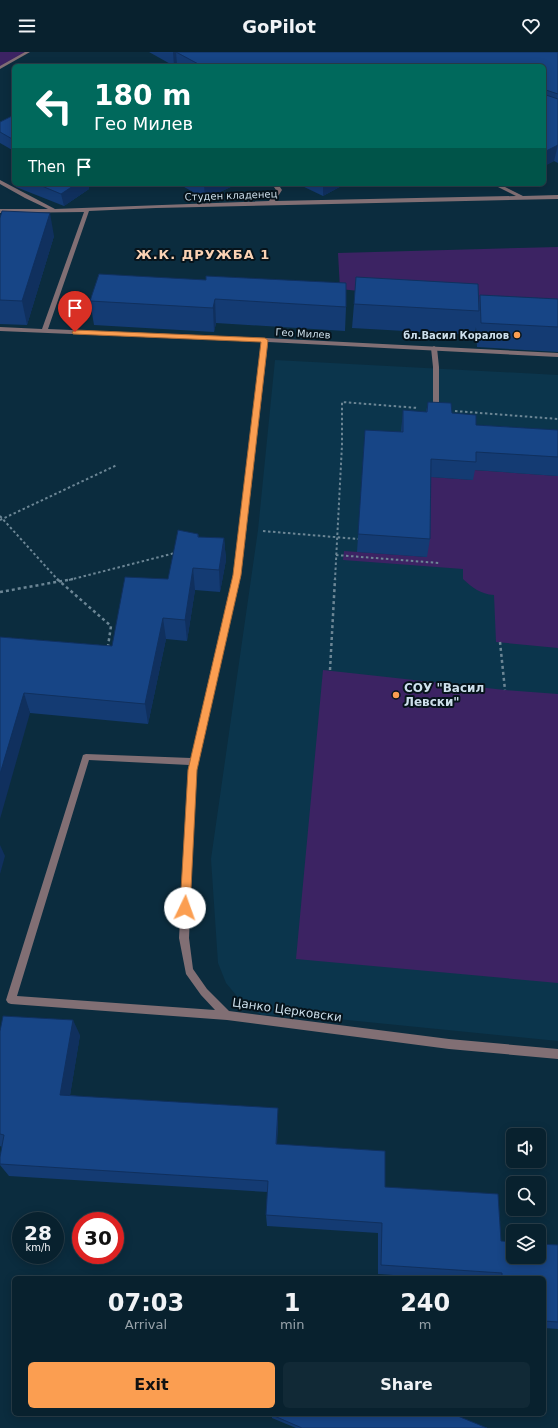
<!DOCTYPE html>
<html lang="en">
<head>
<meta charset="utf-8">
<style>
  :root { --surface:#08212e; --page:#112936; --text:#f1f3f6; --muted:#98a3aa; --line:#293e4a; --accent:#fb9e51 }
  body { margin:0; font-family:"DejaVu Sans",sans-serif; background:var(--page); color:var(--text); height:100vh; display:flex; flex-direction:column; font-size:15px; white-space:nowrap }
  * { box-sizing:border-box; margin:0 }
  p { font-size:13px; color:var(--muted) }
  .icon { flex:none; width:22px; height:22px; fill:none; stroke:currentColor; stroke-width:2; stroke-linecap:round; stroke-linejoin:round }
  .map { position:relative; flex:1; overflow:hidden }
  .drawer { position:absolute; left:12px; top:1224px; width:534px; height:140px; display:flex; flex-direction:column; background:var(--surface); border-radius:6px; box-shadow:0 2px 10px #0003,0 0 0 1px var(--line) }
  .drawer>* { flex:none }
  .hud { position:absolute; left:12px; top:12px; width:534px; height:122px; border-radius:6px; box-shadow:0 2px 10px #0003,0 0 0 1px var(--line); background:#00695c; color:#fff; overflow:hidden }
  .tools { position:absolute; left:506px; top:1076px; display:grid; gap:8px }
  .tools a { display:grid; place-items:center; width:40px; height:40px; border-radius:6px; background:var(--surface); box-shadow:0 2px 10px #0003,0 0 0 1px var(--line); font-size:20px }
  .speed { position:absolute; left:12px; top:1160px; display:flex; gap:8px; font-size:20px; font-weight:700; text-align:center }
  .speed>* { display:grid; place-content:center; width:52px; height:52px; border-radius:50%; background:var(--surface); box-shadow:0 2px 10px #0003,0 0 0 1px var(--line); line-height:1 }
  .speed small { font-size:10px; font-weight:400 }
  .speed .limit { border:6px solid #d22; background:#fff; color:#111 }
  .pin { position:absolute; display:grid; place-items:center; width:34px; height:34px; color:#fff; margin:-41px -17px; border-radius:50% 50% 50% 0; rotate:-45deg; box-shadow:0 0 4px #0007 }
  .pin .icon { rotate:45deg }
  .me { position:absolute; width:44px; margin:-22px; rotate:3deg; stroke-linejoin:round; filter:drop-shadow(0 0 3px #0008) }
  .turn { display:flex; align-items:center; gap:14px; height:84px; padding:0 16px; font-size:18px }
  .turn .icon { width:52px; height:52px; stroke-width:2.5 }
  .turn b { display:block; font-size:28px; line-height:34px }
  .then { display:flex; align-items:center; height:38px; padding:0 16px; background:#0003; gap:8px; font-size:15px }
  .eta { display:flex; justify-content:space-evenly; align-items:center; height:68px; text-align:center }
  .eta b { font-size:24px; font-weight:700; line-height:28px }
  .button { display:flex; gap:8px; margin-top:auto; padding:8px 16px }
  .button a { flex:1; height:46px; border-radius:6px; background:var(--accent); color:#111; font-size:16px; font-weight:700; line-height:46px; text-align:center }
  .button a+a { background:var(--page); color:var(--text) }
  header { display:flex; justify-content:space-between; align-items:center; height:52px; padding:0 16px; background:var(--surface); font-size:18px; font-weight:700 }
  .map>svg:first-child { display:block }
</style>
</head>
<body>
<header><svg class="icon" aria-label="menu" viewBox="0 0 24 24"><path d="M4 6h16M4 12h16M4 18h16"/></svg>GoPilot<svg class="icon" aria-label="heart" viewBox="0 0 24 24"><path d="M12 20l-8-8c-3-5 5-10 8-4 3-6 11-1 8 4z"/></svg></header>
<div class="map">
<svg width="558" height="1376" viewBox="0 0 558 1376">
  <rect width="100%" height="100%" fill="#0b2c3e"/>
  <!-- built -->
  <path fill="#0b354c" d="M 275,308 L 558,323 L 558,989 L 297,963 L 261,963 L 241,949 L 226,931 L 218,911 L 211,807 L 258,478 Z"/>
  <!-- green -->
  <path fill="#3c2363" d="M 0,0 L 29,0 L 0,15 Z
    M 558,195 L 558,260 L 340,237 L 338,201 Z
    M 473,418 L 558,424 L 558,596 L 496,590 L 494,543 C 480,542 473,536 463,527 L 463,517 L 343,508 L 344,499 L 427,505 L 403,423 L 473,428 Z
    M 323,618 L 505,638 L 558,642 L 558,931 L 296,907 Z"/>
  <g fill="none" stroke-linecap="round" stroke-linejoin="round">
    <!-- path-far1 -->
    <path stroke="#6c8695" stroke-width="2" stroke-dasharray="2.5 2.5" stroke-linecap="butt" d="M 455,359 L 558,367
      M 0,464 L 58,528
      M 0,468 L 117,413
      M 263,479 L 358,487
      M 336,503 L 439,511
      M 69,528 L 175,501
      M 335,528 L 342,393 L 342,350 L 418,356"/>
    <!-- path -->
    <path stroke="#6c8695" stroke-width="2.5" stroke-dasharray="3 3" stroke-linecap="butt" d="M 57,527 L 111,574 L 108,594
      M 0,540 L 73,527
      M 500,590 L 505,638
      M 330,618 L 335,527"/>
    <!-- pedestrian -->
    <path fill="#816f74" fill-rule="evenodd" d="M 434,294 L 437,296 L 439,315 L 439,360 L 436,362 L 433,360 L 433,315 L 431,296 Z"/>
    <!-- minor -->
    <path fill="#816f74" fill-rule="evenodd" d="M 25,0 L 30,0 L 0,17 L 0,14 Z
      M 0,128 L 55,157 L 269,149 L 276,138 L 272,132 L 278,132 L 282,138 L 275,149 L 516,144 L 492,132 L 499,132 L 523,144 L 558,143 L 558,147 L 156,156 L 89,159 L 48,277 L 265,286 L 558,301 L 558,305 L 268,290 L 241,523 L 196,718 L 189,886 L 193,917 L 207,937 L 229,959 L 449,987 L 558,997 L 558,1007 L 449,997 L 227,968 L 11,952 L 8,951 L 6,948 L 83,703 L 86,702 L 191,706 L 233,523 L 262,290 L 0,279 L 0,275 L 42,277 L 84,160 L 0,161 L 0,157 L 48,157 L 25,146 L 0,132 ZM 89,708 L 189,713 L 179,886 L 186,922 L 201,943 L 215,958 L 17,944 Z"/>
  </g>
  <!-- wall -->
  <path fill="#143b73" d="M 149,0 L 558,0 L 558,111 L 554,109 L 544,114 L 544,14 L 177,14 L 177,12 L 174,14 Z
    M 14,63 L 14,99 L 0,91 L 0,70 Z
    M 16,132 L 88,132 L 89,137 L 64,154 L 16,135 Z
    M 179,132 L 237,132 L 205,147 Z
    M 298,132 L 345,132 L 323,144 Z
    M 0,166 L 54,184 L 27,273 L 0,272 Z
    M 99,222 L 346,255 L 345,279 L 216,271 L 214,280 L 94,273 L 90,249 Z
    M 480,243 L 558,247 L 558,300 L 477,295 L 476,275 L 475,283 L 352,276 L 354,252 L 479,251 Z
    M 428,350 L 476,373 L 558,378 L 558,424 L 475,418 L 473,428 L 431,425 L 430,487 L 427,505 L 357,500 L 365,378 L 401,380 L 403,358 L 426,360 Z
    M 198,482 L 199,485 L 224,486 L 226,508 L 220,540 L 195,538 L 187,589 L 166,587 L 148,672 L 30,661 L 0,585 L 112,594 L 168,527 Z
    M 0,979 L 80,983 L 70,1043 L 278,1069 L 277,1092 L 385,1135 L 501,1189 L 558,1193 L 558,1277 L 544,1276 L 544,1226 L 439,1226 L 378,1222 L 378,1181 L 267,1174 L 266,1163 L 268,1140 L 9,1124 L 0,1113 L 0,1105 L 2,1095 L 0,1094 Z
    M 272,1363 L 487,1376 L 296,1376 L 272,1366 Z"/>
  <!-- shaded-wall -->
  <path fill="#10305e" d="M 173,0 L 202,0 L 176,0 L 177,12 L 174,14 Z
    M 558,93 L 554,109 L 544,114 L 544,100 Z
    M 76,132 L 88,132 L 89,137 L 64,154 L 61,142 Z
    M 204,132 L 237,132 L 205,147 Z
    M 323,132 L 345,132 L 323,144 Z
    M 50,161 L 54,184 L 27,273 L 22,249 Z
    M 215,247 L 216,271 L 214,280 L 213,256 Z
    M 224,486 L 226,508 L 220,540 L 219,518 Z
    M 193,516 L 195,538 L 187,589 L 185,568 Z
    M 163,566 L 166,587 L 148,672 L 145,652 Z
    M 24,641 L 30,661 L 0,767 L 0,722 Z
    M 0,793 L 5,804 L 0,822 Z
    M 73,968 L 80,983 L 68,1056 L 60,1043 Z
    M 278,1056 L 278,1069 L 276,1104 L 276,1092 Z"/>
  <!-- building -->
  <path fill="#174586" stroke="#10305e" d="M 176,0 L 558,0 L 558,42 L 546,38 L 546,43 L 558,47 L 558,93 L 544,100 L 544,14 L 202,14 Z
    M 14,63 L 14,88 L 0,80 L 0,70 Z
    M 37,132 L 76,132 L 61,142 Z
    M 2,159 L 50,161 L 22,249 L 0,248 L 0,166 Z
    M 99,222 L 206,228 L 206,224 L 346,231 L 346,255 L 215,247 L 213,256 L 90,249 Z
    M 356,225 L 478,232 L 479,259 L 354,252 Z
    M 480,243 L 558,247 L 558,275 L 481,271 Z
    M 428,350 L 451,351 L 452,361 L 476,363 L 476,373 L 558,378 L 558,405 L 476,400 L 476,410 L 431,407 L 430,487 L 358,482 L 365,378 L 403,380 L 403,358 L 427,360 Z
    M 178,478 L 198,482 L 198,485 L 224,486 L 219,518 L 193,516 L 185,568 L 163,566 L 145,652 L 24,641 L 0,722 L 0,585 L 112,594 L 125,525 L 168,527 Z
    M 3,964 L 73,968 L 60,1043 L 278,1056 L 276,1092 L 385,1099 L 385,1135 L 498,1142 L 501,1189 L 513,1190 L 513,1205 L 539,1205 L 539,1192 L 558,1193 L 558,1270 L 544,1269 L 544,1226 L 502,1226 L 502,1221 L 381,1213 L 382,1171 L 266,1163 L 268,1129 L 0,1112 L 0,1105 L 4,1083 L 0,1082 L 0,979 Z
    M 272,1362 L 453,1362 L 487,1376 L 302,1376 L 272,1363 Z"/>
  <!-- route -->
  <path fill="#fb9e51" stroke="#a36735" d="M 75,278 L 265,286 L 268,288 L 241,523 L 197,718 L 190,856 L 189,859 L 185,860 L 182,859 L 180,856 L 188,718 L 233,523 L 261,290 L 73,282 L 72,280 Z"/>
  <!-- markers -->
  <g fill="#fb9e51" stroke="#06131b" stroke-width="1.5">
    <circle cx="517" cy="283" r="4"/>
    <circle cx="396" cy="643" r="4"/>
  </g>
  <g text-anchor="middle" stroke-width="4" stroke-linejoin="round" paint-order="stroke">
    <!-- far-street labels -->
    <g font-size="10" fill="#cddfeb" stroke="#06131b">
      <text transform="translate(231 143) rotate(-2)" y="4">Студен кладенец</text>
      <text transform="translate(303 281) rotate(3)" y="4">Гео Милев</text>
    </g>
    <!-- far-poi labels -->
    <g font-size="10" font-weight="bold" fill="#cddfeb" stroke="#06131b" text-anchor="end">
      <text x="509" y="287">бл.Васил Коралов</text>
    </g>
    <!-- poi labels -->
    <g font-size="12" font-weight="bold" fill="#cddfeb" stroke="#06131b" text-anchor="start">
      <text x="404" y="640">СОУ "Васил<tspan x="404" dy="14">Левски"</tspan></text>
    </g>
    <!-- street labels -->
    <g font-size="12" fill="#cddfeb" stroke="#06131b">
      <text transform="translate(287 958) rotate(8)" y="4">Цанко Церковски</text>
    </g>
    <!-- far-district labels -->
    <g font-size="13" font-weight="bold" letter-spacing="1" fill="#fad2b4" stroke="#06131b">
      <text x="203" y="207">Ж.К. ДРУЖБА 1</text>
    </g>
  </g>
</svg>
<div class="tools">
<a><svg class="icon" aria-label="sound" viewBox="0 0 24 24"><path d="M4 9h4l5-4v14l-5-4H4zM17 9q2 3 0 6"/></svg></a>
<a><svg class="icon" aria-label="search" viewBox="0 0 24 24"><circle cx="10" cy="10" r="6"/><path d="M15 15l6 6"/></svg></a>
<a><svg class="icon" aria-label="layers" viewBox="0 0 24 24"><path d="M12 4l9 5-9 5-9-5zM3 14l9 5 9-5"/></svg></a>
</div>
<div class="speed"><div>28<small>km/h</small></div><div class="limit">30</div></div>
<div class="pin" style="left:75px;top:280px;background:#d93025"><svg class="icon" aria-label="arrive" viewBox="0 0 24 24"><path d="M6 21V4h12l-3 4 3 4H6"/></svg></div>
<svg class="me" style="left:185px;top:856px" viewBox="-20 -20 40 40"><circle r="19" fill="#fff"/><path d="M0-13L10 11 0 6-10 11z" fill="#fb9e51"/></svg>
<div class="hud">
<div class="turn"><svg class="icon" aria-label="left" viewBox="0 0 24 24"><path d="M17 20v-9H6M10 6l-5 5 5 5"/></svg><div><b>180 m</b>Гео Милев</div></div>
<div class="then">Then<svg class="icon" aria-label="arrive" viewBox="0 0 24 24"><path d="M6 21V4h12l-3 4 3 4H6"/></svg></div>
</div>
<section class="drawer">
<div class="eta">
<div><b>07:03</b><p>Arrival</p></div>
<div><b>1</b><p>min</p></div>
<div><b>240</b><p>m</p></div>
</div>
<div class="button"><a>Exit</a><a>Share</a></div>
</section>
</div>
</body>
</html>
